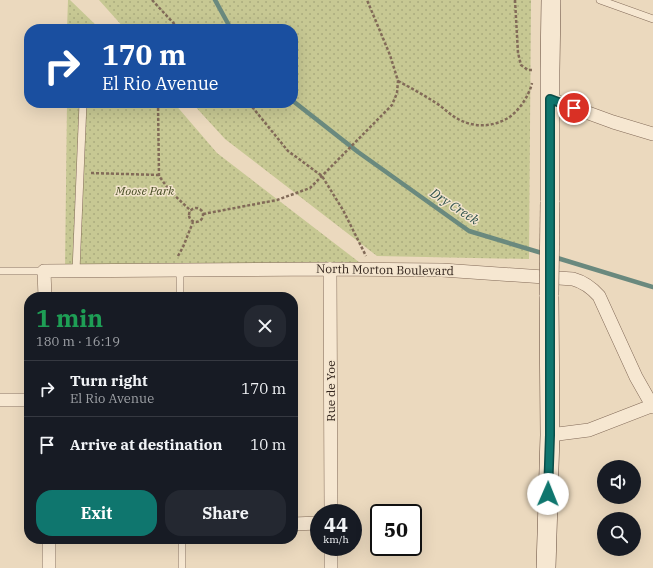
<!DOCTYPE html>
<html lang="en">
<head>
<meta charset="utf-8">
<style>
  :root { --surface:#171b24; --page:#242831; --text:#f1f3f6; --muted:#9ea1a6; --line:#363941; --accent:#0f766e }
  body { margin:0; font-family:"IBM Plex Serif",serif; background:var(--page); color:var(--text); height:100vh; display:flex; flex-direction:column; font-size:15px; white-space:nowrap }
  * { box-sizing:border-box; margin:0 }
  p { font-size:13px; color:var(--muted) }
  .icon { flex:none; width:22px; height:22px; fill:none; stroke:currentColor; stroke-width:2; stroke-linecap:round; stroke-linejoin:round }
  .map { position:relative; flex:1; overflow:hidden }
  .drawer { position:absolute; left:24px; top:292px; width:274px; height:252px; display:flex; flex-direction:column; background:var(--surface); border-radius:16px; box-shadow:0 4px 16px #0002 }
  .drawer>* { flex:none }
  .guide { position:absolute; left:24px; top:24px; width:274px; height:84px; border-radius:16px; box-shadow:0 4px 16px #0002; background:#1a4fa0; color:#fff; overflow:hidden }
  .controls { position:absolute; left:597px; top:460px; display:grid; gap:8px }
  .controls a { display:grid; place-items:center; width:44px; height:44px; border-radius:50%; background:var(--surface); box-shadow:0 4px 16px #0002; font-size:20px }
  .speed { position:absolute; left:310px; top:504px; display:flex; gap:8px; font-size:20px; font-weight:700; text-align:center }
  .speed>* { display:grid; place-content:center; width:52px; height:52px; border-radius:50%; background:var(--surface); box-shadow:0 4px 16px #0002; line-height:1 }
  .speed small { font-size:10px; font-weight:400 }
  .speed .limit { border:2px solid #111; border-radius:6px; background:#fff; color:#111 }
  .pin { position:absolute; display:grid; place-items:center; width:34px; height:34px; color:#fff; margin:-17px; border:2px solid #fff; border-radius:50%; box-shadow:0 1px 4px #0007 }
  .me { position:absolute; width:44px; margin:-22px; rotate:1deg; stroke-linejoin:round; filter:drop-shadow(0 0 3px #0008) }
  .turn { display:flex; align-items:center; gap:14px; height:84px; padding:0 12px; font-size:18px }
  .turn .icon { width:52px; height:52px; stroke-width:2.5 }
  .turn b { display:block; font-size:28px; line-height:34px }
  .round { display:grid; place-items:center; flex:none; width:42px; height:42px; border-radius:16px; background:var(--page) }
  .headline { display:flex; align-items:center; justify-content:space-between; height:68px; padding:0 12px }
  h1 { font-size:24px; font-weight:800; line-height:30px; color:#1e9e55 }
  .button { display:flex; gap:8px; margin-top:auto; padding:8px 12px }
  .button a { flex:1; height:46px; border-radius:16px; background:var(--accent); color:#fff; font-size:16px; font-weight:800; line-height:46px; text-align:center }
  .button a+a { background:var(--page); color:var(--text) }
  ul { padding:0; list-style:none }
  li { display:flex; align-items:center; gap:12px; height:56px; padding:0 12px; border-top:1px solid var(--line) }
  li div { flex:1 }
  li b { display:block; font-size:15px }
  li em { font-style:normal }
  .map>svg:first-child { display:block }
</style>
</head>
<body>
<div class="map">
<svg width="653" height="568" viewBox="0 0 653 568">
  <defs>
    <pattern id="green-dots" width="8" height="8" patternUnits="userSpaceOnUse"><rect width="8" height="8" fill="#c7c893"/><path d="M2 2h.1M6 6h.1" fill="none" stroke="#abac7e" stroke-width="1.8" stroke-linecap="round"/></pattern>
  </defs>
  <rect width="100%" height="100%" fill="#ebd9be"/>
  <!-- green -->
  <path fill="url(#green-dots)" d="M 68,0 L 70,0 L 100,29 L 67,29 Z
    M 99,0 L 531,0 L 529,259 L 377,256 L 225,139 L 192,103 L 293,103 L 293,29 L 125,29 Z
    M 67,103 L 174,103 L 217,153 L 368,269 L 65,271 Z"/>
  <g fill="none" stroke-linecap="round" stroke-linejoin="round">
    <!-- stream -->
    <path stroke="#6a897e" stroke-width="4.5" d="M 215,0 L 231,29
      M 293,101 L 358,152 L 469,231 L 545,254
      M 554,257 L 653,287"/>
    <!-- lane casing -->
    <g stroke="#826a58" stroke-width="8">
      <path id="lane" d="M 600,0 L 653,19
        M 180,270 L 180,297
        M 0,271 L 44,271
        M 76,271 L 83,103
        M 182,539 L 182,568"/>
    </g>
    <!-- street casing -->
    <g stroke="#826a58" stroke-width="14">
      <path id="street" d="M 550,99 L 613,122 L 653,134
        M 330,269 L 331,513
        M 45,297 L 44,271 L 330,269 L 442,270 L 573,279 C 584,282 591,287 599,296 L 636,377 L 653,407
        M 0,400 L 29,400
        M 550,435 L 589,430 L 651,406
        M 293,524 L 319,523
        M 49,568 L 49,539
        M 331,568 L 331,547"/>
    </g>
    <!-- secondary casing -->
    <g stroke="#644b3c" stroke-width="20">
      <path id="secondary" d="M 550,202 L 550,71 L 551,0
        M 546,568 L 550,435 L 549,295"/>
    </g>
    <!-- path -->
    <path stroke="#826a58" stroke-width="2.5" stroke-dasharray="3 2" stroke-linecap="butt" d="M 152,0 L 179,29
      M 515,0 L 518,53 L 521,65 L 528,70 L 533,70
      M 398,81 C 411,88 424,95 436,103 C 444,108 450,115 458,119 C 474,128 493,127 508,118 C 519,111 529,96 532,83
      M 158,103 L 159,176 L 170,191 L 191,211
      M 249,103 L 288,151 L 322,176 L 343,210 L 366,256
      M 91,173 L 159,175
      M189 215a7 7 0 1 1 14 0a7 7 0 1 1-14 0Z
      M 203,214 L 277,200 L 310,188 L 392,105 L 397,93 L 398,81 L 390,55 L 367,0
      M 178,256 L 183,247 L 193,222"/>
    <!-- lane -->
    <use href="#lane" stroke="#f6e7d1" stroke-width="7"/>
    <!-- street -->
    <use href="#street" stroke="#f6e7d1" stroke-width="13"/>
    <!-- secondary -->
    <use href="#secondary" stroke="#f6e7d1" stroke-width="19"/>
    <!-- secondary-bridge casing -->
    <g stroke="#644b3c" stroke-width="20" stroke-linecap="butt">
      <path id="secondary-bridge" d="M 549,295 L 550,202"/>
    </g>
    <!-- secondary-bridge -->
    <use href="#secondary-bridge" stroke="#f6e7d1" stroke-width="19"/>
  </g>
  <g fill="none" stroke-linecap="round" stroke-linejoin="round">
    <!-- route casing -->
    <g stroke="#0a4d48" stroke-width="10">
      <path id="route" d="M 548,494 L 550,435 L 550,99 L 574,108"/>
    </g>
    <!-- route -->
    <use href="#route" stroke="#0f766e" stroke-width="7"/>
  </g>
  <g text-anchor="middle" stroke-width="3" stroke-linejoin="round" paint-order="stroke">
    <!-- park labels -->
    <g font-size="12" font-style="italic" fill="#474d24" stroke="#f3e4cd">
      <text x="145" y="195">Moose Park</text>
    </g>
    <!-- street labels -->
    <g font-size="12" fill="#32241c" stroke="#f3e4cd">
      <text transform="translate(385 270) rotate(1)" y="4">North Morton Boulevard</text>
      <text transform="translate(331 391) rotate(-90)" y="4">Rue de Yoe</text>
    </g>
    <!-- water labels -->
    <g font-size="13" font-style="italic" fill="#2c514b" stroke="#f3e4cd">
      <text transform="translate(455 206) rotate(33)" y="5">Dry Creek</text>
    </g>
  </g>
</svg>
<div class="controls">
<a><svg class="icon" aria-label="sound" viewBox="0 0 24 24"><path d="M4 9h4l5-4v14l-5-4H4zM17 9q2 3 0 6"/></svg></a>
<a><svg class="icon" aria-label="search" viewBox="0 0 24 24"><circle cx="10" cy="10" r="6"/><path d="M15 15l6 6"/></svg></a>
</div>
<div class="speed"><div>44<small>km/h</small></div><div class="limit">50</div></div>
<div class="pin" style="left:574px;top:108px;background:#d93025"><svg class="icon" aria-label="arrive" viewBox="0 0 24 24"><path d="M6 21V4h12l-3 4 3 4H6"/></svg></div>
<svg class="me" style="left:548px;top:494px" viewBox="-20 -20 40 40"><circle r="19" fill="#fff"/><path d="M0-13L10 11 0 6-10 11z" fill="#0f766e"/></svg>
<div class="guide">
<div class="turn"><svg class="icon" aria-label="right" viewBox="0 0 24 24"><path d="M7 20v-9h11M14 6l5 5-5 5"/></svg><div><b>170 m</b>El Rio Avenue</div></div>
</div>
<section class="drawer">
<div class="headline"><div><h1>1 min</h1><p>180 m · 16:19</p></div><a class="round"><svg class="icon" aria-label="close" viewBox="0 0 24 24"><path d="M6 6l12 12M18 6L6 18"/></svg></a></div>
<ul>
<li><svg class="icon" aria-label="right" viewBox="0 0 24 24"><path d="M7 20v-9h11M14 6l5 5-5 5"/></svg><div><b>Turn right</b><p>El Rio Avenue</p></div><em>170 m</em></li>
<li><svg class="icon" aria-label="arrive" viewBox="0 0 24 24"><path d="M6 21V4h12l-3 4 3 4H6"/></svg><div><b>Arrive at destination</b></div><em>10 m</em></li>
</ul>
<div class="button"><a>Exit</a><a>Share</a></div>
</section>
</div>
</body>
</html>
